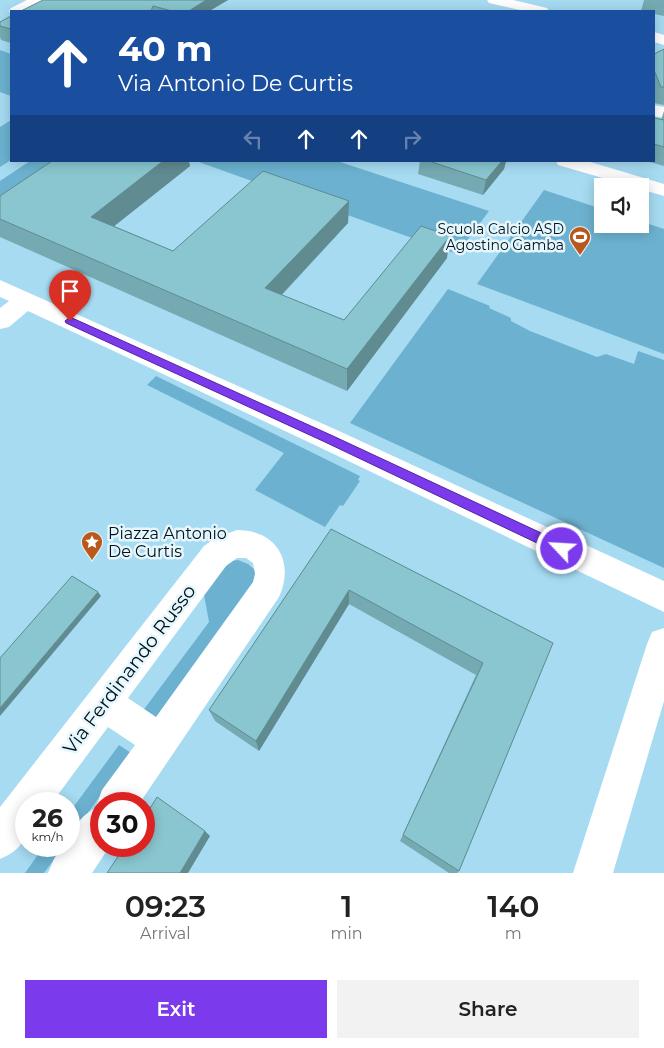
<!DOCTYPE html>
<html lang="en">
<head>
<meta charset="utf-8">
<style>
  :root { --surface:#fff; --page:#f2f2f2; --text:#222; --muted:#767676; --accent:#7c3aed }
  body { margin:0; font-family:Montserrat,sans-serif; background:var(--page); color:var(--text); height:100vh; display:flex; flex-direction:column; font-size:19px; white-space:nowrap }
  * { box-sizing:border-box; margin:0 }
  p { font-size:16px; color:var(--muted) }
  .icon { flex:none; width:28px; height:28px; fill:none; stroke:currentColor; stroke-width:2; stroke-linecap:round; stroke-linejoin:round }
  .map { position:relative; height:873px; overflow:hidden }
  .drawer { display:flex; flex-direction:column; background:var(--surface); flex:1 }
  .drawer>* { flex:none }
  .banner { position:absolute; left:10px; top:10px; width:645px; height:152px; border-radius:0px; box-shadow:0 2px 12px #0003; background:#1a4fa0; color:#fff; overflow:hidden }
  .controls { position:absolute; left:594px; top:178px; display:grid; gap:10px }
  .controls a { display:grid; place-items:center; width:55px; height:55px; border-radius:0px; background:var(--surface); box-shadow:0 2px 12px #0003; font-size:25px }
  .speed { position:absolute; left:15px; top:792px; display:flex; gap:10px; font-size:25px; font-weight:700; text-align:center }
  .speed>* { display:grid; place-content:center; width:65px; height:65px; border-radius:50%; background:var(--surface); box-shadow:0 2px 12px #0003; line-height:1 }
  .speed small { font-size:12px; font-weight:400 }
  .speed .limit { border:8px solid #d22; background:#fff; color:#111 }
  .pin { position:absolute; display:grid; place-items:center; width:42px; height:42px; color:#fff; margin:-51px -21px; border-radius:50% 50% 50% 0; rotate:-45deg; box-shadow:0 0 5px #0007 }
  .pin .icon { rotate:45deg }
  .me { position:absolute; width:55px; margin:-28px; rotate:295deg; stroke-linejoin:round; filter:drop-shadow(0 0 4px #0008) }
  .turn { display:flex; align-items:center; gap:18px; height:105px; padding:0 25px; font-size:22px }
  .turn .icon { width:65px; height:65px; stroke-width:2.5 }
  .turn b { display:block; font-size:35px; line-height:42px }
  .lanes { display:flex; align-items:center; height:48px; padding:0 25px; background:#0003; justify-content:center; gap:25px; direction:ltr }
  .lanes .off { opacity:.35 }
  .eta { display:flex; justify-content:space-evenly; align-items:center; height:85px; text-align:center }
  .eta b { font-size:30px; font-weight:600; line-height:35px }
  .cta { display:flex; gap:10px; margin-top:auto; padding:10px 25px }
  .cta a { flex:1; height:58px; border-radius:0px; background:var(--accent); color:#fff; font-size:20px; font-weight:600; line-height:58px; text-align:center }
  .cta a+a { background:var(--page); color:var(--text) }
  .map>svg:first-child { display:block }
</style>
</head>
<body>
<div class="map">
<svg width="664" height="873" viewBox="0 0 664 873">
  <rect width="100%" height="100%" fill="#a6dbf2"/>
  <!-- green -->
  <path fill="#6cb2d0" d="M 0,50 L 11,54 L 11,96 L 0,92 Z
    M 11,120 L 11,160 L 0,167 L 0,127 Z
    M 30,161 L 55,161 L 0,200 L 0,181 Z
    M 196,161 L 337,161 L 489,211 L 457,254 Z
    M 544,190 L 602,209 L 602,224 L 640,224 L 640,221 L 664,229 L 664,354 L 477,284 Z
    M 448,289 L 490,306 L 489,308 L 511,318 L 511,321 L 530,331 L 597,357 L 606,354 L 634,364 L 638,351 L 664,360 L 664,568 L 350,423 Z
    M 156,376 L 360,476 L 358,480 L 360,481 L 343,506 L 340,505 L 325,527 L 255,490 L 284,453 L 147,385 Z
    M 238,560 L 248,564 L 255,570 L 257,580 L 154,721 L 142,712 L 209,622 L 203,589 L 224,562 Z
    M 119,745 L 131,753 L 69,839 L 69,813 Z
    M 44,846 L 64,846 L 44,873 L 25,873 Z"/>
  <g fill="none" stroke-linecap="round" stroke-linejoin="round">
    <!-- minor -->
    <path fill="#fff" fill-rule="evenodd" d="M 27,0 L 45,0 C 37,11 23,11 11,11 L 11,14 L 9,11 L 11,8 Z
      M 487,0 L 513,0 L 547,8 L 549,11 L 524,11 L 489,3 Z
      M 654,32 L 664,35 L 664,45 L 654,42 Z
      M 654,105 L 664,107 L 664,118 L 654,116 Z
      M 556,161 L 587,161 L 664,184 L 664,196 L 640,189 L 640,186 L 630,186 L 558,165 Z
      M 0,280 L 339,431 L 664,581 L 664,612 L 319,447 L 28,311 L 9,327 L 0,329 L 0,308 L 9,301 L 0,297 Z
      M 237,530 C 277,530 295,562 279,597 L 139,804 L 101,804 L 101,846 L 110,846 L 92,873 L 48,873 L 54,859 L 62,846 L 69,846 C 69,830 83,813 98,807 L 97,804 L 102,790 L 135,745 L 108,727 L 51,804 L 26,804 C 26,832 30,846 0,859 L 0,807 L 204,546 L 215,538 ZM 237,558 L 246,558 L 253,563 L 255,574 L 253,582 L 156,717 L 128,698 L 226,566 Z
      M 664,628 L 664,701 L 613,873 L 573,873 L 647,644 L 652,632 Z"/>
  </g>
  <!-- wall -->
  <path fill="#76aab2" d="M 228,0 L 211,10 L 211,11 L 21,11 Z
    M 644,0 L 664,0 L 664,16 L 654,14 L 654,11 L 641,11 Z
    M 11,16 L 11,43 L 1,40 L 0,37 L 0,22 Z
    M 664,49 L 664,105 L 654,103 L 654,54 Z
    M 664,111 L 664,166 L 646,161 L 654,161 L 654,118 L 661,120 Z
    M 420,161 L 506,161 L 504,169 L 483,195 L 418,174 Z
    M 190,166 L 114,226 L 173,251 L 349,201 L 348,223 L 282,295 L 344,320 L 447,258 L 347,391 L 0,237 L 0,196 Z
    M 331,529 L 553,643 L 459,871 L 457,873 L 449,873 L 400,841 L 476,675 L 349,604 L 259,751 L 215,721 L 209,710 Z"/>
  <!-- shaded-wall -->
  <path fill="#608b91" d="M 206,0 L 228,0 L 211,10 L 211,11 L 189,11 Z
    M 163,161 L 189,161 L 190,166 L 98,239 L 91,217 Z
    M 502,161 L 506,161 L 504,169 L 483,195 L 486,180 Z
    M 349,201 L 348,223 L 267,310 L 265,288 Z
    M 450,236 L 447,258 L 347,391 L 347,369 Z
    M 349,590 L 349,604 L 259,751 L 256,741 Z
    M 98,592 L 101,596 L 0,716 L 0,708 Z
    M 205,831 L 210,836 L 188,873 L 180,873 Z"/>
  <!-- building -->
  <path fill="#89c6cf" stroke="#608b91" d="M 43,0 L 206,0 L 189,11 L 172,11 L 153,6 L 151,11 L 21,11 Z
    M 11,16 L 11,29 L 0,26 L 0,22 Z
    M 664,49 L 664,87 L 661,87 L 654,70 L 654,54 Z
    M 654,118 L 664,120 L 664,147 L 654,144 Z
    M 52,161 L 163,161 L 91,217 L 173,251 L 263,171 L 349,201 L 265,288 L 344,320 L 421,226 L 450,236 L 347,369 L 0,219 L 0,196 Z
    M 429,161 L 502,161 L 486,180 Z
    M 331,529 L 553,643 L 459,871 L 403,835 L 483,663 L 349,590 L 256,741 L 209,710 Z
    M 72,576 L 98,592 L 0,708 L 0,658 Z
    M 157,797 L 205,831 L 180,873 L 107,873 L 125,846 L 144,846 L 144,818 Z"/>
  <!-- route -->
  <path fill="#7c3aed" stroke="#51269a" d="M 70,317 L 333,436 L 567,545 L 569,549 L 567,553 L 562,555 L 558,553 L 325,442 L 66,323 L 65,321 Z"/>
  <!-- icons -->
  <defs>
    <g id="stadium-pin" transform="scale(1.125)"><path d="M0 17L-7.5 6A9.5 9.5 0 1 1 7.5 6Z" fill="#ba581c" stroke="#e6f6fd"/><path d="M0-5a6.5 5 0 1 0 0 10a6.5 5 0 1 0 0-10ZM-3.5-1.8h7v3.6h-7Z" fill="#fff"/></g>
    <g id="sight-pin" transform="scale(1.125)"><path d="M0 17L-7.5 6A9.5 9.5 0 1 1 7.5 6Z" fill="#ba581c" stroke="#e6f6fd"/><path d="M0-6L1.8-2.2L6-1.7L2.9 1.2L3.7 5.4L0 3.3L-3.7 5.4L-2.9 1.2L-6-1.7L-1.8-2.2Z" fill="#fff"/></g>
  </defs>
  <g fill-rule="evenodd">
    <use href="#stadium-pin" x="580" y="237"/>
    <use href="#sight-pin" x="92" y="542"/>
  </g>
  <g text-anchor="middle" stroke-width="5" stroke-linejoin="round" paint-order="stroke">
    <!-- far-poi labels -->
    <g font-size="14" fill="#001119" stroke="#e6f6fd" text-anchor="end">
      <text x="564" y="234">Scuola Calcio ASD<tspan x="564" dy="16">Agostino Gamba</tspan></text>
    </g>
    <!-- poi labels -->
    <g font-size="16" fill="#001119" stroke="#e6f6fd" text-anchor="start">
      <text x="108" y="539">Piazza Antonio<tspan x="108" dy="18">De Curtis</tspan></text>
    </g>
    <!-- near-street labels -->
    <g font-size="19" fill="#001119" stroke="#e6f6fd">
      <text transform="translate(129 669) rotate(-53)" y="7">Via Ferdinando Russo</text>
    </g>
  </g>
</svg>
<div class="controls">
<a><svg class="icon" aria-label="sound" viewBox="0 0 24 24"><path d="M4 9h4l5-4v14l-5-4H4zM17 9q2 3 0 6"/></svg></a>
</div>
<div class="speed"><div>26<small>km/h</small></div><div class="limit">30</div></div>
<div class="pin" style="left:70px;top:321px;background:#d93025"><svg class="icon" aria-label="arrive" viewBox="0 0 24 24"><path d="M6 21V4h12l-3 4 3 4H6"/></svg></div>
<svg class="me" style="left:562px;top:549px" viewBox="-20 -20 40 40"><circle r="17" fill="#7c3aed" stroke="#fff" stroke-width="3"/><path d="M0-11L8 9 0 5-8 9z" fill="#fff"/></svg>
<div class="banner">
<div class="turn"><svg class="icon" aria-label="ahead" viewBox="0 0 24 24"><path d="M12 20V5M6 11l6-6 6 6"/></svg><div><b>40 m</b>Via Antonio De Curtis</div></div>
<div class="lanes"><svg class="icon off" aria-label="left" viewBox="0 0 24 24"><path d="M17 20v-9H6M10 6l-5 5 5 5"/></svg><svg class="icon" aria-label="ahead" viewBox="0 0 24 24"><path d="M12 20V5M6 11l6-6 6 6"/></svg><svg class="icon" aria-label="ahead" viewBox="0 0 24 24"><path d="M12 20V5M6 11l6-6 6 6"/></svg><svg class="icon off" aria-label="right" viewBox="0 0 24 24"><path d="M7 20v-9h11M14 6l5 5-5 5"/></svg></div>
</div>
</div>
<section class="drawer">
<div class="eta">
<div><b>09:23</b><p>Arrival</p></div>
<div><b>1</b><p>min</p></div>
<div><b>140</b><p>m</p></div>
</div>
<div class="cta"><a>Exit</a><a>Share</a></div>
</section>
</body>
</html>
